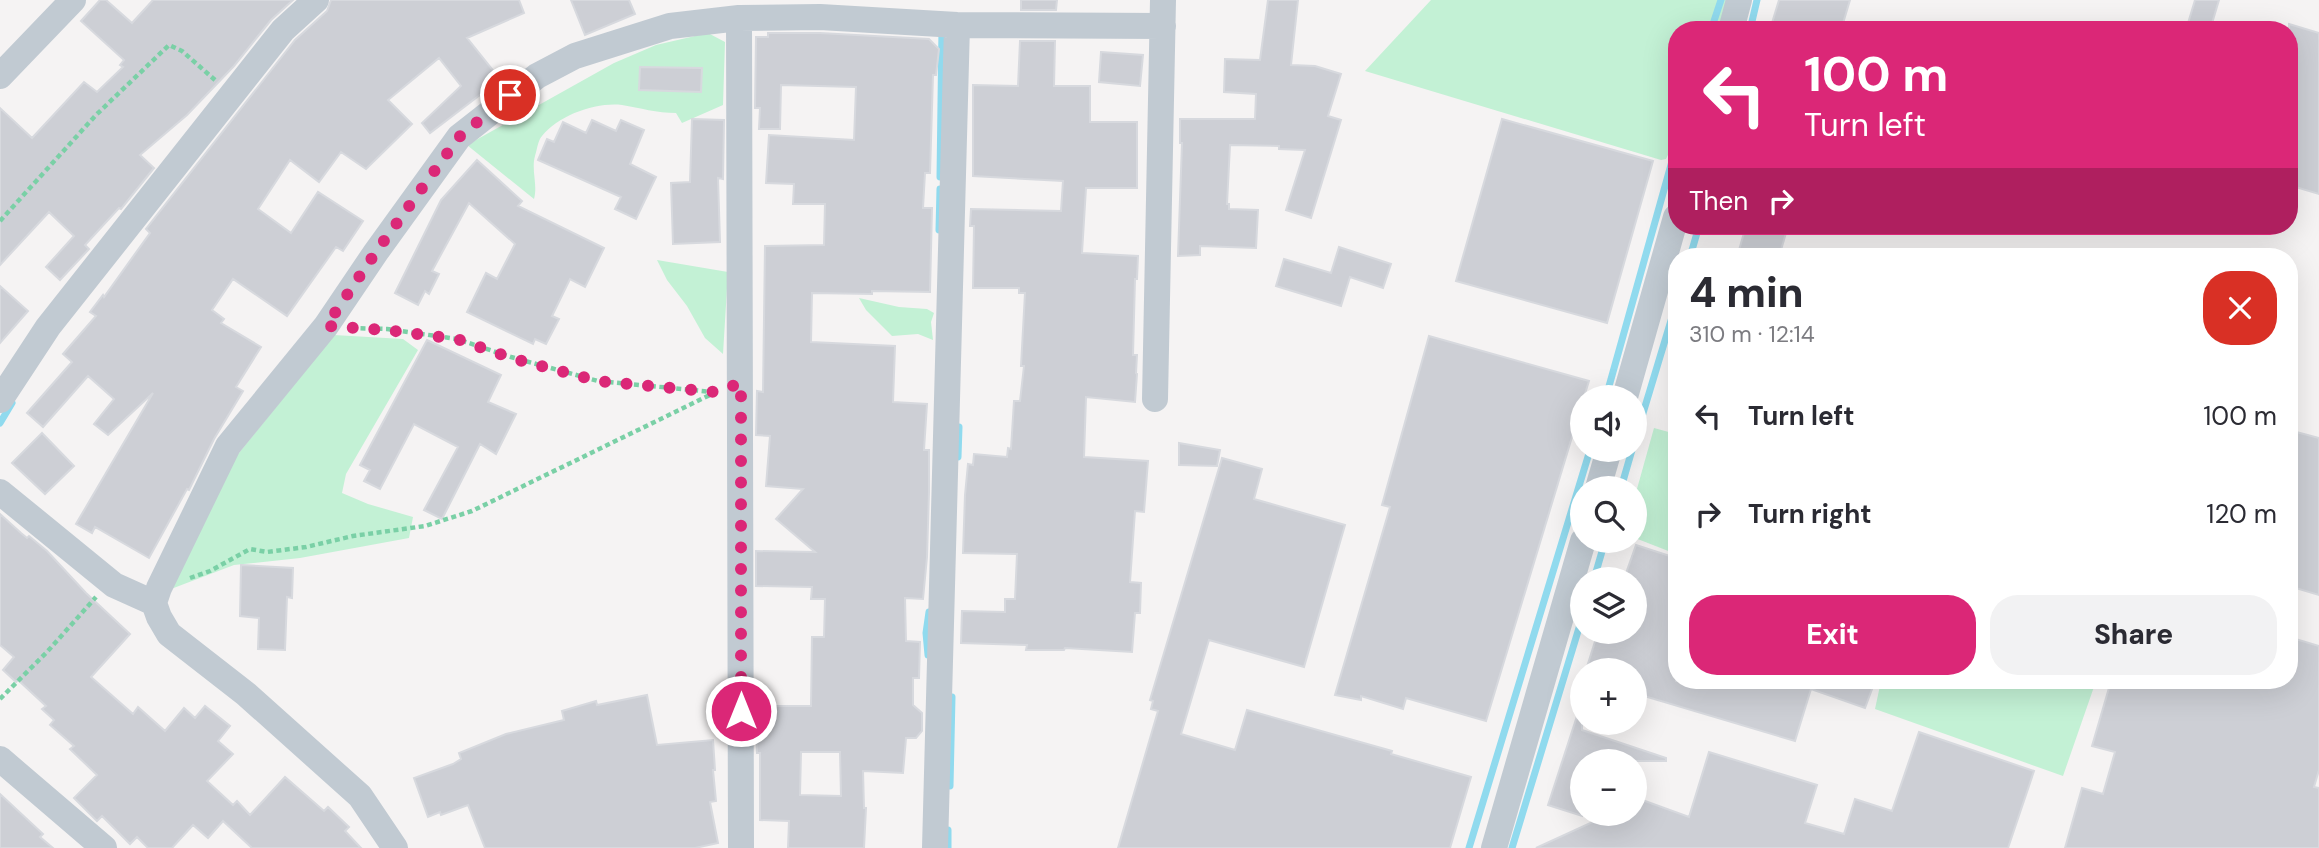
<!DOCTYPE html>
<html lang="en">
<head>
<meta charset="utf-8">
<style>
  :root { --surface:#fff; --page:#f2f2f3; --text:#2b2b33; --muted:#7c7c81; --accent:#db2777 }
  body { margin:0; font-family:"DM Sans",sans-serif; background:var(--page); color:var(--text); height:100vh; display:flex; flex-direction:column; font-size:26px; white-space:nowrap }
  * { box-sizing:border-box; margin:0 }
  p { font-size:23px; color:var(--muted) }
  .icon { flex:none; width:38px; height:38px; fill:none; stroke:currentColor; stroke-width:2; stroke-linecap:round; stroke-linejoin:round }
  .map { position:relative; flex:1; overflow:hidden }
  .sheet { position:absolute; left:1668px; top:248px; width:630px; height:441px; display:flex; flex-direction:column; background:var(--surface); border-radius:28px; box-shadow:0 7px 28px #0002 }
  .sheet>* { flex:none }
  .top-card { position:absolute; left:1668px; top:21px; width:630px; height:214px; border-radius:28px; box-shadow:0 7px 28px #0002; background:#db2777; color:#fff; overflow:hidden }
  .controls { position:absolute; left:1570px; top:385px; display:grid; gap:14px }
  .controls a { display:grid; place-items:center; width:77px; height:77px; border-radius:50%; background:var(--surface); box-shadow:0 7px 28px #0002; font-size:35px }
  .pin { position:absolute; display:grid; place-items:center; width:60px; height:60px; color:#fff; margin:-30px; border:4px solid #fff; border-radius:50%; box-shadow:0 2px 7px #0007 }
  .me { position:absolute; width:77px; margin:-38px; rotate:0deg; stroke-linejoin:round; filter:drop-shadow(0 0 5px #0008) }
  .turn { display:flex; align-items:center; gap:24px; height:147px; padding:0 21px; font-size:32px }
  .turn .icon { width:91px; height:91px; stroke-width:2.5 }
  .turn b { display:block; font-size:49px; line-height:60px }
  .then { display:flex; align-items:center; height:66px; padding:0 21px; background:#0003; gap:14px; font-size:26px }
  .round { display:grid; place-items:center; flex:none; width:74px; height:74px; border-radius:28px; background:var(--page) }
  .head { display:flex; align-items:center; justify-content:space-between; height:119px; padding:0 21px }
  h1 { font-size:42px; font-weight:800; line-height:52px }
  .button { display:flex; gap:14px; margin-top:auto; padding:14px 21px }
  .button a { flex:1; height:80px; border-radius:28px; background:var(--accent); color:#fff; font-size:28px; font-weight:800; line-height:80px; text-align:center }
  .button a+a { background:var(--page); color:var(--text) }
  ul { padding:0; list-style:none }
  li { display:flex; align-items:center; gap:21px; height:98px; padding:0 21px }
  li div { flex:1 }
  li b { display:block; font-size:26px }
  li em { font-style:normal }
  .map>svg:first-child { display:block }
</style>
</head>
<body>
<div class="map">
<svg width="2319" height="848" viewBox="0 0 2319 848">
  <rect width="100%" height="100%" fill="#f5f3f3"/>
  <!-- green -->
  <path fill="#c3f1d5" d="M 1431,0 L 1730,0 L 1721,30 L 1676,30 L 1676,138 L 1666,159 L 1661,160 L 1365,71 Z
    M 708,33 L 725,42 L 723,105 L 682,123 L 676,113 C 657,113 640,108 622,105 C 596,102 559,115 542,136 C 538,140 537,150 535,156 C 531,170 538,185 534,199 L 467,145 L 614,63 L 656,45 Z
    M 657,260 L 728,272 L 723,354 L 705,338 L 687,306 L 667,280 Z
    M 859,298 L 899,307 L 927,309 L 934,313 L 931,322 L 933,340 L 918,334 L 892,336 L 866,310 Z
    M 334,335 L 403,339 L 418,350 L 346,474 L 342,493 L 368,504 L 413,517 L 409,538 L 300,558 L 234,565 L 171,589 L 222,474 Z
    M 1654,428 L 1676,434 L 1676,554 L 1635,538 L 1635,496 Z
    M 1881,681 L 2096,681 L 2063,776 L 1875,709 Z"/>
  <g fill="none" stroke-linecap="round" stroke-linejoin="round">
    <!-- stream -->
    <path stroke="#90daee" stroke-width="7" d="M 1711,30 L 1721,0
      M 1750,30 L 1757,0
      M 940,177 L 942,28
      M 939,230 L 940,189
      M 1690,257 L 1699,226
      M 1606,397 L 1676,147
      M 0,423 L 12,403
      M 1634,443 L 1676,304
      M 958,457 L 959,427
      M 1621,488 L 1632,450
      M 1594,579 L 1605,541
      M 928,655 L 926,633 L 929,612
      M 950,786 L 952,697
      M 948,830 L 948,848
      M 1469,848 L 1590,450
      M 1512,848 L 1582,618"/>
  </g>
  <!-- building -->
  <path fill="#cdcfd5" stroke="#d7d9de" stroke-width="2" fill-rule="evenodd" d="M 100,0 L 106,0 L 132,23 L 153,0 L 293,0 L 271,20 L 234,66 L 187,115 L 140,155 L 154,168 L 121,209 L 119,208 L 85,245 L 89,249 L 60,280 L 46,267 L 74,236 L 49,212 L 0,265 L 0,108 L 32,138 L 84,82 L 97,92 L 123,67 L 120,65 L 124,60 L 81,21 Z
    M 331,0 L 519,0 L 524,13 L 467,38 L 496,74 L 485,83 L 489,88 L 430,133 L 422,123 L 461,86 L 439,58 L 388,100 L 412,124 L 366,169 L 341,152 L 319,182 L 290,160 L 258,209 L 291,233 L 318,192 L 363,221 L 343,251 L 336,247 L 287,316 L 233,279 L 212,310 L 224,319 L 221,323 L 261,347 L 236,387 L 243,391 L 214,439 L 189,490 L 187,489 L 149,558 L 95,527 L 92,533 L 76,524 L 153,393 L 108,435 L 94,424 L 114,399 L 88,376 L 43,427 L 27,413 L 72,362 L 63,354 L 96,316 L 90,312 L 103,295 L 104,297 L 150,233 L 146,229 L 295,40 L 327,11 Z
    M 571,0 L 629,0 L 635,14 L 585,35 Z
    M 1021,0 L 1057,0 L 1056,10 L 1021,10 Z
    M 1268,0 L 1298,0 L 1291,65 L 1315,66 L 1341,74 L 1328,116 L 1341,120 L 1311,218 L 1286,210 L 1305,150 L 1279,149 L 1279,146 L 1230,145 L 1227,204 L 1229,204 L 1229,209 L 1258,210 L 1256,248 L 1200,246 L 1200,255 L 1178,256 L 1182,143 L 1180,143 L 1180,119 L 1255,119 L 1256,94 L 1224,92 L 1225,59 L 1260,60 Z
    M 1779,0 L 1850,0 L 1841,30 L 1795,30 L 1772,23 Z
    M 2195,0 L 2219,0 L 2210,30 L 2186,30 Z
    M 2289,24 L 2319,33 L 2319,194 L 2289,185 Z
    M 768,33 L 820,33 L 929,39 L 939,49 L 936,75 L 933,75 L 930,173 L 925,173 L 923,208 L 932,208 L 930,292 L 872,291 L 872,294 L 812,293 L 811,342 L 895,346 L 893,402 L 927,404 L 924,450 L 929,450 L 929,492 L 927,557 L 923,599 L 905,598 L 906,641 L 920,642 L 919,678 L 913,678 L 913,705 L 922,713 L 922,731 L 916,738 L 906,738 L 903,773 L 863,771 L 864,808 L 866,808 L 864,848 L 788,848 L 789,821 L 760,820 L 760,753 L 757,753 L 756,706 L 811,706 L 812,637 L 824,637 L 825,599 L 811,599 L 812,587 L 756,586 L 756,551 L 815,552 L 776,519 L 803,489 L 766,486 L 770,436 L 756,435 L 757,391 L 763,392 L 765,246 L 824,245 L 825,204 L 793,204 L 794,184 L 766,183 L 769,135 L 854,140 L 856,87 L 781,85 L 780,129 L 759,129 L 760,108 L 755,108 L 756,37 L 768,37 ZM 801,752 L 840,752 L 841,796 L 800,795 Z
    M 1020,41 L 1055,41 L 1054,86 L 1090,86 L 1090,122 L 1137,122 L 1137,188 L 1086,188 L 1082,253 L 1138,256 L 1137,279 L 1135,279 L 1133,355 L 1137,355 L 1136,373 L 1137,374 L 1135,402 L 1086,397 L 1084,457 L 1148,461 L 1144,512 L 1135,511 L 1130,582 L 1141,583 L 1140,613 L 1135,613 L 1132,652 L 1065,648 L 1064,650 L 1026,650 L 1027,645 L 961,643 L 962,611 L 1005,612 L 1005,599 L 1015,599 L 1017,554 L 963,553 L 965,495 L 968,464 L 973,465 L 974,454 L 1007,457 L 1008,448 L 1011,449 L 1014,401 L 1020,401 L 1024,366 L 1021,366 L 1025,293 L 1019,293 L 1019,288 L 973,288 L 974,226 L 970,226 L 971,209 L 1061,211 L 1063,181 L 973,176 L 973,85 L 1018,86 Z
    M 1101,52 L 1143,55 L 1140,86 L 1099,82 Z
    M 640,67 L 702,68 L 701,92 L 639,90 Z
    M 692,119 L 724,120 L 723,179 L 718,178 L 720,242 L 673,244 L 671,183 L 690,182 Z
    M 1502,119 L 1653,161 L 1607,323 L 1456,281 Z
    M 592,120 L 616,131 L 621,120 L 644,130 L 630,164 L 656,177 L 636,219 L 615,209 L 621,197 L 538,160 L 547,139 L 554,142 L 563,122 L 586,133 Z
    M 477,160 L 522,201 L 518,206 L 604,248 L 585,287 L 570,279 L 552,316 L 559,319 L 546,344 L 535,339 L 533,344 L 467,312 L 486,273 L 497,279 L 515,244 L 469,203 L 432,271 L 439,274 L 429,294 L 425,291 L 418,305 L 395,293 L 441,200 Z
    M 1746,226 L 1788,226 L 1779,257 L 1737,257 Z
    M 1339,247 L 1391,264 L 1383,288 L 1350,277 L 1341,306 L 1276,286 L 1284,259 L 1331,273 Z
    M 0,286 L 28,311 L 0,343 Z
    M 1429,336 L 1589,381 L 1584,397 L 1582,397 L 1582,404 L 1486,721 L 1406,698 L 1403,709 L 1361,696 L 1361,700 L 1335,695 L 1390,507 L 1382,505 Z
    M 427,340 L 501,375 L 488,402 L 516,414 L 496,454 L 480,444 L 442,519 L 424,510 L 458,447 L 414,424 L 380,489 L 364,481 L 370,470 L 360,465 Z
    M 2289,430 L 2319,438 L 2319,595 L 2289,586 Z
    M 42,433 L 74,466 L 45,494 L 12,463 Z
    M 1179,443 L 1220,450 L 1217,466 L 1179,465 Z
    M 1222,458 L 1262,469 L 1254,499 L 1345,525 L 1304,667 L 1209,640 L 1181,734 L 1235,750 L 1247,710 L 1392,751 L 1391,754 L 1471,777 L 1450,848 L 1118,848 L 1158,711 L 1151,709 L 1153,701 L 1150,700 Z
    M 0,514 L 21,533 L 27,538 L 29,536 L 47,551 L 86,593 L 130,634 L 91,677 L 133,714 L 138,707 L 165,731 L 184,708 L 195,718 L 205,706 L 230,726 L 218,741 L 233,754 L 207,781 L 233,805 L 237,801 L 250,815 L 285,777 L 324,811 L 328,807 L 349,827 L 345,831 L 361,848 L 252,848 L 223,821 L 208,838 L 193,825 L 172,848 L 148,848 L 137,837 L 130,844 L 102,816 L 97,821 L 74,798 L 97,775 L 70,749 L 74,746 L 50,725 L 54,720 L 42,709 L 46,706 L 18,680 L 16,682 L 3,670 L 14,657 L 0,645 Z
    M 1636,545 L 1676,558 L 1676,681 L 1875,681 L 1865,708 L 1811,689 L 1795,741 L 1634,693 L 1634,670 L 1586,670 L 1598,632 L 1634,632 L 1634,579 L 1624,579 Z
    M 241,565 L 293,568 L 292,598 L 287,597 L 285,650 L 258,649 L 259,618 L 240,616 Z
    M 2289,637 L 2319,646 L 2319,770 L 2314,787 L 2319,788 L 2319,848 L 2065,848 L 2082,788 L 2103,794 L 2115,752 L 2092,746 L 2111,681 L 2289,681 Z
    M 647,695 L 657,745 L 713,740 L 715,770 L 713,770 L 716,801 L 710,802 L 718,843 L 695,848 L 485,848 L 468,805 L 441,815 L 440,812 L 428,817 L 414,778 L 453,764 L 461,759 L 459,753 L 506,734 L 564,720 L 562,711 L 596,701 L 597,705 Z
    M 1578,713 L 1582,713 L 1582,730 L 1666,758 L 1666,761 L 1582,761 L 1582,816 L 1548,805 Z
    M 1919,732 L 2034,771 L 2008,848 L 1536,848 L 1610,814 L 1634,814 L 1634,797 L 1689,817 L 1709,752 L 1817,785 L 1805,823 L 1844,834 L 1855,799 L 1892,811 Z
    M 0,794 L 43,834 L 40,837 L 53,848 L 0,848 Z"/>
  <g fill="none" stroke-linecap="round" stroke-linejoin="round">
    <!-- path -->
    <path stroke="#7ad0a6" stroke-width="4.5" stroke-dasharray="5 3.5" stroke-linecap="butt" d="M 0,221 L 96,115 L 169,45 L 182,51 L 215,80
      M 352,328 L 387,329 L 457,339 L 511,357 L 598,381 L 713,392
      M 190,578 L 210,571 L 250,549 L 267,552 L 306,547 L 353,536 L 425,526 L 472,511 L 716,392
      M 0,699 L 47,652 L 96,597"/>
    <!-- minor -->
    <path stroke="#c1cad2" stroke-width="26" d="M 739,18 L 741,848
      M 1731,30 L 1739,0
      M 0,76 L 73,0
      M 1625,397 L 1676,217
      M 1155,399 L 1163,0
      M 0,400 L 48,327 L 283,30 L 316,0
      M 1598,488 L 1609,450
      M 0,492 L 114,585 L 154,603 L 159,617 L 169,634 L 246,694 L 360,796 L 395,848
      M 154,603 L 159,588 L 228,446 L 326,326 L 376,252 L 459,137 L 537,76 L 575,56 L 670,26 L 739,18 L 820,17 L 957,25 L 1163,26
      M 0,759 L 104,848
      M 935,848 L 957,25
      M 1494,848 L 1583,541"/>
  </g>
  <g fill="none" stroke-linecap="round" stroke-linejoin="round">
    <!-- route -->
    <path stroke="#db2777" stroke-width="12" stroke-dasharray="0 21.6" d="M 510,95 L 459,137 L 376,252 L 326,326 L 387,330 L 457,339 L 511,358 L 598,381 L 716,392 L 741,383 L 741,711"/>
  </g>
</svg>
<div class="controls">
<a><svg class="icon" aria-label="sound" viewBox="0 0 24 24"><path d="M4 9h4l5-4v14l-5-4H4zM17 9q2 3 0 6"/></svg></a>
<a><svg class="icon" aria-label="search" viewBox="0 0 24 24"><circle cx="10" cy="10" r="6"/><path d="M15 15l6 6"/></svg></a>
<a><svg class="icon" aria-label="layers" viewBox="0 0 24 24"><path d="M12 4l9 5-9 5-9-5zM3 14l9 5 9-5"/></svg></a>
<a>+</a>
<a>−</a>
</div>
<div class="pin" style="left:510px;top:95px;background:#d93025"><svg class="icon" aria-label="arrive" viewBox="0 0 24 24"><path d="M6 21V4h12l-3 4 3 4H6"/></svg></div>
<svg class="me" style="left:741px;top:711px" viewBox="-20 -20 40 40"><circle r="17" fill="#db2777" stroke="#fff" stroke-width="3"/><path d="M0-11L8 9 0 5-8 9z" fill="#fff"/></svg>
<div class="top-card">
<div class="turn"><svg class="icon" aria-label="left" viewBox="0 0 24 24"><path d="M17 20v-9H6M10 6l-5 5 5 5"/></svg><div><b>100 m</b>Turn left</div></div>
<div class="then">Then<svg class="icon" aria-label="right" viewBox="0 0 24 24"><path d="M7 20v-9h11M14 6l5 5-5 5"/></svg></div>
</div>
<section class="sheet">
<div class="head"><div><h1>4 min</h1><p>310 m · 12:14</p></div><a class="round" style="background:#d93025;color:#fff"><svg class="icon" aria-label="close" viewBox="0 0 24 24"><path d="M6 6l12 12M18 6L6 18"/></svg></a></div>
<ul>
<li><svg class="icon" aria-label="left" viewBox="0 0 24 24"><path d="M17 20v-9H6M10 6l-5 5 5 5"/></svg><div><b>Turn left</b></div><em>100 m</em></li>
<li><svg class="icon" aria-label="right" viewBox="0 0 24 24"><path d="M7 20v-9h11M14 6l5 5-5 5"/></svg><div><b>Turn right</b></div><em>120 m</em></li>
</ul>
<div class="button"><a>Exit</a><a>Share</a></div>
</section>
</div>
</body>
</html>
